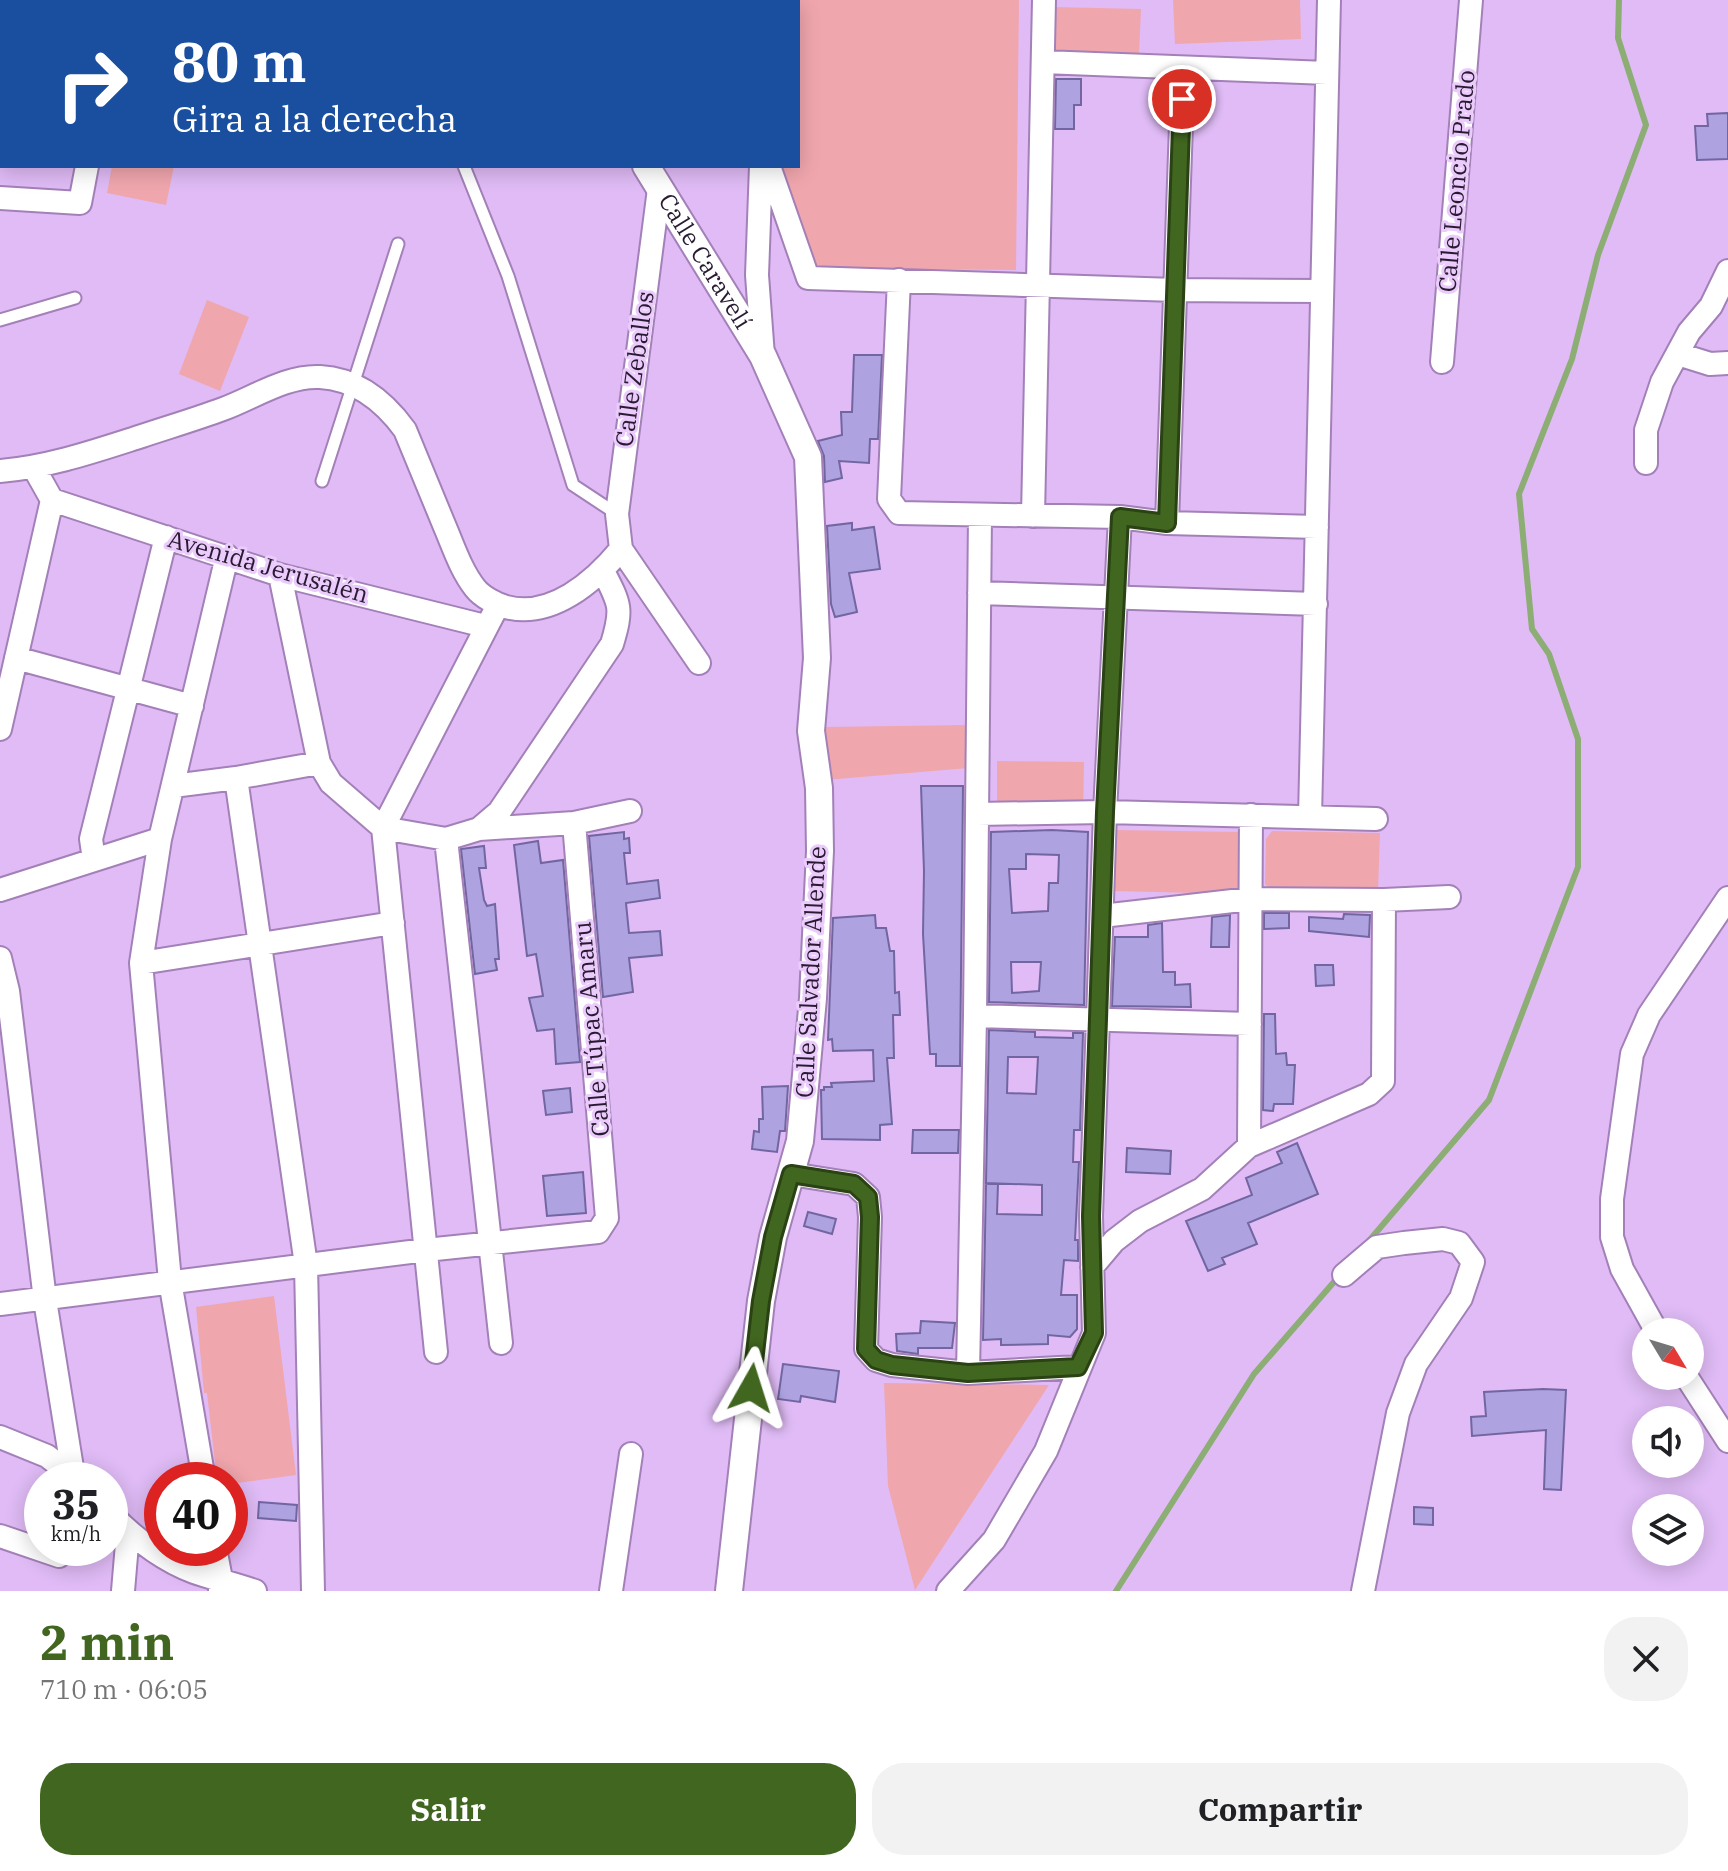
<!DOCTYPE html>
<html lang="es">
<head>
<meta charset="utf-8">
<style>
  :root { --surface:#fff; --page:#f2f2f2; --text:#202124; --muted:#757577; --accent:#41661f }
  body { margin:0; font-family:"IBM Plex Serif",serif; background:var(--page); color:var(--text); height:100vh; display:flex; flex-direction:column; font-size:30px; white-space:nowrap }
  * { box-sizing:border-box; margin:0 }
  p { font-size:26px; color:var(--muted) }
  .icon { flex:none; width:44px; height:44px; fill:none; stroke:currentColor; stroke-width:2; stroke-linecap:round; stroke-linejoin:round }
  .map { position:relative; height:1591px; overflow:hidden }
  .sheet { display:flex; flex-direction:column; background:var(--surface); flex:1 }
  .sheet>* { flex:none }
  .top-card { position:absolute; left:0px; top:0px; width:800px; height:168px; box-shadow:0 4px 20px #0003; background:#1a4fa0; color:#fff; overflow:hidden }
  .needle { width:52px; rotate:128deg }
  .tools { position:absolute; left:1632px; top:1318px; display:grid; gap:16px }
  .tools a { display:grid; place-items:center; width:72px; height:72px; border-radius:50%; background:var(--surface); box-shadow:0 4px 20px #0003; font-size:40px }
  .speed { position:absolute; left:24px; top:1462px; display:flex; gap:16px; font-size:40px; font-weight:700; text-align:center }
  .speed>* { display:grid; place-content:center; width:104px; height:104px; border-radius:50%; background:var(--surface); box-shadow:0 4px 20px #0003; line-height:1 }
  .speed small { font-size:20px; font-weight:400 }
  .speed .limit { border:12px solid #d22; background:#fff; color:#111 }
  .pin { position:absolute; display:grid; place-items:center; width:68px; height:68px; color:#fff; margin:-34px; border:4px solid #fff; border-radius:50%; box-shadow:0 2px 8px #0007 }
  .me { position:absolute; width:88px; margin:-44px; rotate:6deg; stroke-linejoin:round; filter:drop-shadow(0 0 6px #0008) }
  .turn { display:flex; align-items:center; gap:28px; height:168px; padding:0 40px; font-size:36px }
  .turn .icon { width:104px; height:104px; stroke-width:2.5 }
  .turn b { display:block; font-size:56px; line-height:68px }
  .round { display:grid; place-items:center; flex:none; width:84px; height:84px; border-radius:32px; background:var(--page) }
  .head { display:flex; align-items:center; justify-content:space-between; height:136px; padding:0 40px }
  h1 { font-size:48px; font-weight:700; line-height:60px; color:var(--accent) }
  .primary-button { display:flex; gap:16px; margin-top:auto; padding:16px 40px }
  .primary-button a { flex:1; height:92px; border-radius:32px; background:var(--accent); color:#fff; font-size:32px; font-weight:700; line-height:92px; text-align:center }
  .primary-button a+a { background:var(--page); color:var(--text) }
  .map>svg:first-child { display:block }
</style>
</head>
<body>
<div class="map">
<svg width="1728" height="1591" viewBox="0 0 1728 1591">
  <rect width="100%" height="100%" fill="#e0bbf6"/>
  <!-- green -->
  <path fill="#f0a6ad" d="M 775,0 L 1019,0 L 1016,270 L 813,268 L 777,166 L 798,166 L 798,2 Z
    M 1173,0 L 1300,0 L 1301,39 L 1175,44 Z
    M 1052,7 L 1141,9 L 1139,54 L 1051,52 Z
    M 112,166 L 174,166 L 166,205 L 107,193 Z
    M 207,300 L 249,317 L 220,391 L 179,374 Z
    M 968,725 L 969,768 L 825,780 L 825,727 Z
    M 997,761 L 1084,762 L 1083,814 L 997,813 Z
    M 1115,830 L 1242,832 L 1241,894 L 1113,891 Z
    M 1272,831 L 1380,833 L 1378,892 L 1272,890 L 1265,884 L 1266,839 Z
    M 274,1296 L 296,1475 L 230,1484 L 230,1480 L 217,1480 L 207,1393 L 204,1393 L 196,1307 Z
    M 884,1383 L 1049,1385 L 915,1590 L 888,1486 Z"/>
  <g fill="none" stroke-linecap="round" stroke-linejoin="round">
    <!-- stream -->
    <path stroke="#8cad74" stroke-width="6" d="M 1368,1242 L 1489,1100 L 1578,867 L 1578,739 L 1549,654 L 1532,629 L 1519,494 L 1572,359 L 1598,255 L 1646,125 L 1618,38 L 1619,0
      M 1116,1591 L 1254,1374 L 1340,1275"/>
  </g>
  <!-- building -->
  <path fill="#aea3e0" stroke="#7266a1" stroke-width="2" fill-rule="evenodd" d="M 1056,79 L 1081,79 L 1081,105 L 1074,105 L 1074,129 L 1055,129 Z
    M 1728,113 L 1728,159 L 1697,160 L 1695,126 L 1708,126 L 1707,114 Z
    M 854,355 L 882,355 L 878,439 L 870,439 L 869,463 L 839,461 L 842,478 L 825,482 L 824,456 L 818,441 L 842,435 L 841,412 L 852,412 Z
    M 852,523 L 852,530 L 874,527 L 880,569 L 849,573 L 857,612 L 835,617 L 831,604 L 827,526 Z
    M 921,786 L 963,786 L 960,1066 L 936,1066 L 936,1054 L 930,1054 L 923,934 L 924,871 Z
    M 1052,830 L 1088,832 L 1084,1005 L 989,1002 L 991,832 ZM 1026,854 L 1059,855 L 1058,883 L 1049,883 L 1048,911 L 1012,913 L 1009,869 L 1026,869 ZM 1011,962 L 1041,962 L 1039,991 L 1012,993 Z
    M 624,832 L 624,839 L 629,838 L 630,853 L 624,853 L 627,884 L 658,880 L 660,898 L 626,903 L 629,933 L 660,931 L 662,955 L 629,958 L 633,992 L 603,997 L 589,836 Z
    M 538,841 L 541,863 L 563,860 L 580,1062 L 556,1064 L 554,1029 L 537,1031 L 529,998 L 543,996 L 536,954 L 527,956 L 514,845 Z
    M 484,846 L 486,868 L 479,868 L 484,900 L 487,906 L 495,904 L 499,959 L 495,959 L 497,970 L 475,974 L 461,849 Z
    M 1264,913 L 1289,913 L 1289,928 L 1264,929 Z
    M 1344,914 L 1370,915 L 1369,937 L 1309,931 L 1309,917 L 1343,919 Z
    M 875,915 L 876,928 L 886,928 L 890,951 L 894,951 L 895,993 L 899,992 L 900,1015 L 893,1015 L 894,1058 L 887,1058 L 892,1124 L 880,1125 L 880,1140 L 822,1139 L 821,1090 L 824,1090 L 824,1087 L 832,1087 L 831,1083 L 874,1081 L 873,1050 L 833,1051 L 832,1039 L 828,1040 L 833,918 Z
    M 1230,915 L 1229,947 L 1211,947 L 1212,917 Z
    M 1162,923 L 1163,972 L 1175,972 L 1175,985 L 1190,984 L 1191,1007 L 1112,1006 L 1115,937 L 1148,937 L 1148,925 Z
    M 1315,965 L 1333,965 L 1334,985 L 1316,986 Z
    M 1264,1014 L 1275,1014 L 1276,1054 L 1286,1053 L 1287,1065 L 1295,1065 L 1293,1104 L 1274,1104 L 1273,1111 L 1263,1110 Z
    M 989,1030 L 1035,1032 L 1035,1037 L 1073,1038 L 1073,1033 L 1083,1033 L 1080,1130 L 1074,1130 L 1073,1162 L 1079,1162 L 1075,1240 L 1078,1240 L 1078,1261 L 1064,1260 L 1061,1295 L 1077,1295 L 1077,1329 L 1070,1337 L 1048,1335 L 1048,1344 L 1001,1345 L 1001,1339 L 983,1340 L 986,1184 L 998,1184 L 997,1214 L 1042,1215 L 1042,1185 L 986,1183 ZM 1008,1057 L 1038,1057 L 1036,1094 L 1007,1093 Z
    M 788,1086 L 785,1131 L 780,1131 L 777,1152 L 752,1149 L 754,1131 L 759,1132 L 759,1119 L 763,1119 L 762,1087 Z
    M 570,1088 L 572,1112 L 546,1115 L 543,1091 Z
    M 913,1130 L 959,1130 L 958,1153 L 912,1153 Z
    M 1297,1143 L 1318,1194 L 1248,1223 L 1257,1244 L 1222,1258 L 1225,1264 L 1208,1271 L 1186,1221 L 1252,1195 L 1246,1178 L 1282,1163 L 1277,1152 Z
    M 1127,1148 L 1171,1151 L 1170,1174 L 1126,1172 Z
    M 583,1172 L 586,1213 L 547,1216 L 543,1176 Z
    M 808,1212 L 836,1219 L 832,1234 L 804,1226 Z
    M 921,1321 L 955,1323 L 952,1348 L 918,1348 L 918,1354 L 897,1351 L 896,1334 L 920,1333 Z
    M 783,1364 L 839,1371 L 835,1402 L 801,1396 L 800,1402 L 778,1399 Z
    M 1543,1389 L 1566,1390 L 1561,1490 L 1544,1489 L 1546,1430 L 1472,1436 L 1471,1417 L 1486,1416 L 1484,1392 Z
    M 259,1502 L 297,1505 L 296,1521 L 258,1518 Z
    M 1414,1507 L 1433,1508 L 1433,1525 L 1414,1524 Z"/>
  <g fill="none" stroke-linecap="round" stroke-linejoin="round">
    <!-- service casing -->
    <g stroke="#a380b8" stroke-width="15">
      <path id="service" d="M 420,0 L 421,2
        M 464,166 L 508,276 L 573,485 L 617,514
        M 0,320 L 75,298
        M 322,481 L 398,244"/>
    </g>
    <!-- minor casing -->
    <g stroke="#a380b8" stroke-width="26">
      <path id="minor" d="M 115,2 L 115,0
        M 766,2 L 766,0
        M 1043,62 L 1327,73
        M 761,166 L 757,275 L 763,356
        M 769,166 L 808,278 L 1175,290 L 1322,291
        M 659,189 L 617,514 L 621,549 L 699,663
        M 0,198 L 80,203 L 87,166
        M 899,280 L 889,499 L 899,513 L 1120,517 L 1167,523 L 1317,527
        M 1678,354 L 1710,364 L 1728,363
        M 1442,362 L 1471,0
        M 1646,463 L 1646,430 L 1662,382 L 1689,332 L 1711,306 L 1728,271
        M 0,471 C 49,467 95,451 142,436 C 169,427 196,419 223,409 C 253,398 287,375 320,377 C 357,379 384,401 405,430 C 418,462 432,495 445,527 C 454,548 461,570 475,588 C 482,597 496,604 506,607 C 551,619 594,582 621,549
        M 52,500 L 280,575 L 485,626
        M 1033,516 L 1044,0
        M 1167,523 L 1183,68
        M 280,575 L 319,763 L 331,783 L 383,828 L 446,839 L 479,829 L 499,812 L 612,644 C 623,608 620,604 603,571
        M 979,593 L 1316,604
        M 16,658 L 192,706
        M 0,729 L 52,500 L 34,468
        M 236,778 L 306,1265 L 313,1591
        M 173,786 L 236,778 L 319,763
        M 977,814 L 1105,812 L 1376,819
        M 1310,817 L 1329,0
        M 479,829 L 574,823 L 630,811
        M 446,839 L 501,1343
        M 94,860 L 91,839 L 166,537
        M 0,890 L 160,839
        M 1102,916 L 1250,899 L 1384,900 L 1449,897
        M 0,958 L 8,991 L 45,1300 L 73,1474
        M 141,963 L 393,923
        M 975,1016 L 1250,1024
        M 1249,1146 L 1251,815
        M 791,1174 L 854,1184 L 868,1197 L 870,1217 L 866,1349 L 876,1360 L 892,1365 L 968,1373 L 1078,1367
        M 1092,1267 L 1114,1241 L 1140,1221 L 1202,1189 L 1249,1146 L 1369,1094 L 1383,1081 L 1384,900
        M 1344,1275 L 1377,1247 L 1404,1243 L 1443,1239 L 1459,1243 L 1473,1262 L 1461,1298 L 1416,1364 L 1398,1413 L 1363,1591
        M 0,1304 L 426,1250 L 598,1232 L 607,1218 L 574,823
        M 1657,1332 L 1622,1269 L 1612,1237 L 1612,1199 L 1632,1054 L 1649,1015 L 1728,898
        M 436,1352 L 383,828 L 498,605
        M 968,1373 L 975,1016 L 980,515
        M 1686,1376 L 1728,1441
        M 0,1437 L 47,1456 L 77,1479
        M 204,1480 L 170,1281 L 141,963 L 160,839 L 227,556
        M 110,1513 C 133,1537 162,1560 194,1572 C 214,1579 235,1584 255,1591
        M 0,1536 L 59,1556
        M 215,1548 L 221,1579 L 220,1590
        M 123,1591 L 128,1532
        M 611,1591 L 631,1454
        M 948,1591 L 994,1540 L 1046,1451 L 1094,1333 L 1091,1216 L 1098,1019 L 1105,812 L 1120,517"/>
    </g>
    <!-- tertiary casing -->
    <g stroke="#a380b8" stroke-width="30">
      <g id="tertiary">
        <path d="M 601,0 L 601,2"/>
        <path id="s1" d="M 646,166 L 763,356 L 808,457 L 817,658 L 811,731 L 819,788 L 820,851 L 813,998 L 800,1141 L 773,1237 L 761,1301 L 729,1591"/>
      </g>
    </g>
    <!-- service -->
    <use href="#service" stroke="#fff" stroke-width="11"/>
    <!-- minor -->
    <use href="#minor" stroke="#fff" stroke-width="22"/>
    <!-- tertiary -->
    <use href="#tertiary" stroke="#fff" stroke-width="26"/>
  </g>
  <g fill="none" stroke-linecap="round" stroke-linejoin="round">
    <!-- route casing -->
    <g stroke="#2a4214" stroke-width="20">
      <path id="route" d="M 751,1388 L 761,1301 L 773,1237 L 791,1174 L 854,1184 L 868,1197 L 870,1217 L 866,1349 L 876,1360 L 892,1365 L 968,1373 L 1078,1367 L 1094,1333 L 1091,1216 L 1098,1019 L 1105,812 L 1120,517 L 1167,523 L 1182,99"/>
    </g>
    <!-- route -->
    <use href="#route" stroke="#41661f" stroke-width="14"/>
  </g>
  <g text-anchor="middle" stroke-width="6" stroke-linejoin="round" paint-order="stroke">
    <!-- street labels -->
    <g font-size="24" fill="#281a30" stroke="#eacbfb">
      <text transform="translate(1457 181) rotate(-85)" y="8">Calle Leoncio Prado</text>
      <text dy="8" stroke="none"><textPath href="#s1" startOffset="112">Calle Caravelí</textPath></text>
      <text transform="translate(635 369) rotate(-82)" y="8">Calle Zeballos</text>
      <text transform="translate(268 567) rotate(16)" y="8">Avenida Jerusalén</text>
      <text transform="translate(811 972) rotate(-87)" y="8">Calle Salvador Allende</text>
      <text transform="translate(592 1029) rotate(-95)" y="8">Calle Túpac Amaru</text>
    </g>
  </g>
</svg>
<div class="tools">
<a><svg class="needle" viewBox="-14 -14 28 28"><path d="M0-13l5 13h-10z" fill="#e53935"/><path d="M0 13l5-13h-10z" fill="#757577"/></svg></a>
<a><svg class="icon" aria-label="sound" viewBox="0 0 24 24"><path d="M4 9h4l5-4v14l-5-4H4zM17 9q2 3 0 6"/></svg></a>
<a><svg class="icon" aria-label="layers" viewBox="0 0 24 24"><path d="M12 4l9 5-9 5-9-5zM3 14l9 5 9-5"/></svg></a>
</div>
<div class="speed"><div>35<small>km/h</small></div><div class="limit">40</div></div>
<div class="pin" style="left:1182px;top:99px;background:#d93025"><svg class="icon" aria-label="arrive" viewBox="0 0 24 24"><path d="M6 21V4h12l-3 4 3 4H6"/></svg></div>
<svg class="me" style="left:751px;top:1388px" viewBox="-20 -20 40 40"><path d="M0-17L14 15 0 8-14 15z" fill="#41661f" stroke="#fff" stroke-width="4"/></svg>
<div class="top-card">
<div class="turn"><svg class="icon" aria-label="right" viewBox="0 0 24 24"><path d="M7 20v-9h11M14 6l5 5-5 5"/></svg><div><b>80 m</b>Gira a la derecha</div></div>
</div>
</div>
<section class="sheet">
<div class="head"><div><h1>2 min</h1><p>710 m · 06:05</p></div><a class="round"><svg class="icon" aria-label="close" viewBox="0 0 24 24"><path d="M6 6l12 12M18 6L6 18"/></svg></a></div>
<div class="primary-button"><a>Salir</a><a>Compartir</a></div>
</section>
</body>
</html>
